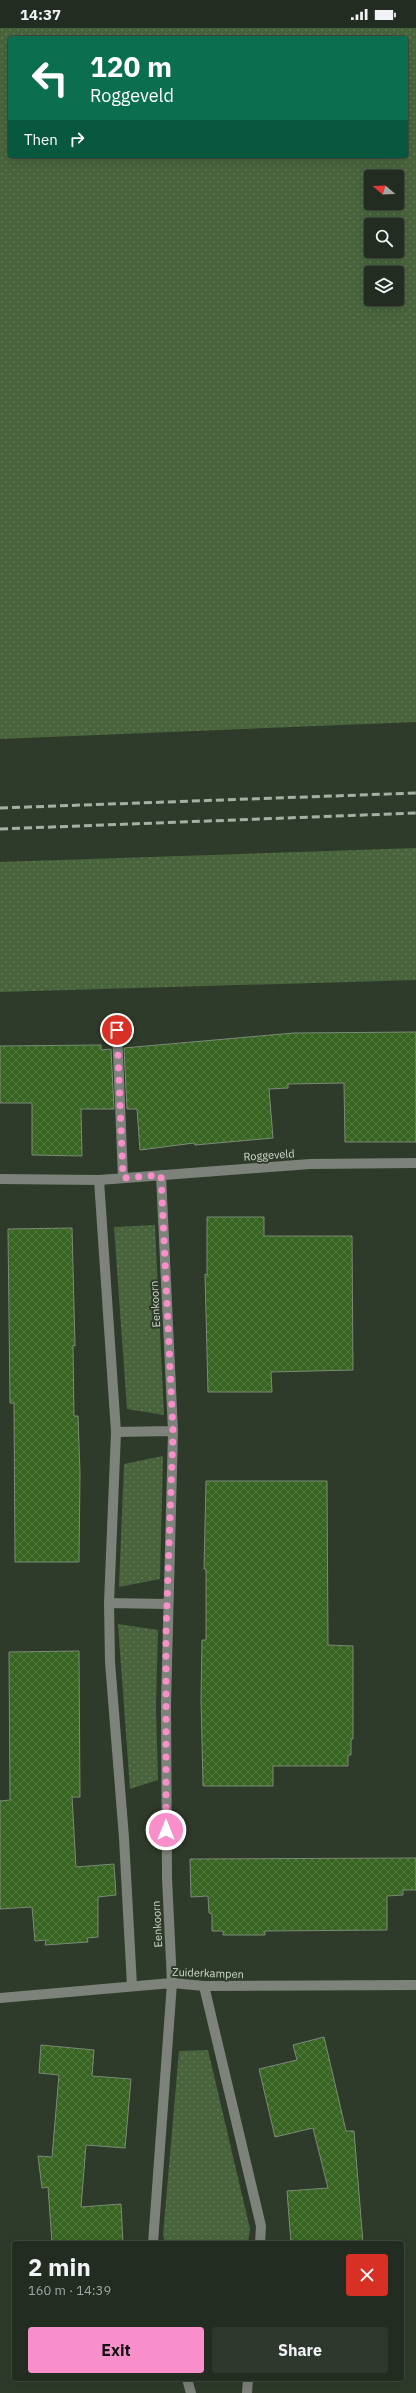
<!DOCTYPE html>
<html lang="en">
<head>
<meta charset="utf-8">
<style>
  :root { --surface:#232c20; --page:#2f382d; --text:#f1f3f6; --muted:#a3a7a5; --line:#40483e; --accent:#f98fca }
  body { margin:0; font-family:"IBM Plex Sans",sans-serif; background:var(--page); color:var(--text); height:100vh; display:flex; flex-direction:column; font-size:15px; white-space:nowrap }
  * { box-sizing:border-box; margin:0 }
  p { font-size:13px; color:var(--muted) }
  .icon { flex:none; width:22px; height:22px; fill:none; stroke:currentColor; stroke-width:2; stroke-linecap:round; stroke-linejoin:round }
  .map { position:relative; flex:1; overflow:hidden }
  .drawer { position:absolute; left:12px; top:2213px; width:392px; height:140px; display:flex; flex-direction:column; background:var(--surface); border-radius:4px; box-shadow:0 4px 16px #0002,0 0 0 1px var(--line) }
  .drawer>* { flex:none }
  .hud { position:absolute; left:8px; top:8px; width:400px; height:122px; border-radius:4px; box-shadow:0 4px 16px #0002,0 0 0 1px var(--line); background:#0b6e4f; color:#fff; overflow:hidden }
  .needle { width:26px; rotate:289deg }
  .tools { position:absolute; left:364px; top:142px; display:grid; gap:8px }
  .tools a { display:grid; place-items:center; width:40px; height:40px; border-radius:4px; background:var(--surface); box-shadow:0 4px 16px #0002,0 0 0 1px var(--line); font-size:20px }
  .pin { position:absolute; display:grid; place-items:center; width:34px; height:34px; color:#fff; margin:-17px; border:2px solid #fff; border-radius:50%; box-shadow:0 1px 4px #0007 }
  .me { position:absolute; width:44px; margin:-22px; rotate:0deg; stroke-linejoin:round; filter:drop-shadow(0 0 3px #0008) }
  .turn { display:flex; align-items:center; gap:14px; height:84px; padding:0 16px; font-size:18px }
  .turn .icon { width:52px; height:52px; stroke-width:2.5 }
  .turn b { display:block; font-size:28px; line-height:34px }
  .then { display:flex; align-items:center; height:38px; padding:0 16px; background:#0003; gap:8px; font-size:15px }
  .round { display:grid; place-items:center; flex:none; width:42px; height:42px; border-radius:4px; background:var(--page) }
  .summary { display:flex; align-items:center; justify-content:space-between; height:68px; padding:0 16px }
  h1 { font-size:24px; font-weight:800; line-height:30px }
  .button { display:flex; gap:8px; margin-top:auto; padding:8px 16px }
  .button a { flex:1; height:46px; border-radius:4px; background:var(--accent); color:#111; font-size:16px; font-weight:800; line-height:46px; text-align:center }
  .button a+a { background:var(--page); color:var(--text) }
  .status { display:flex; justify-content:space-between; align-items:center; height:28px; padding:0 20px; background:var(--surface); direction:ltr }
  .status svg { height:11px; fill:currentColor }
  .map>svg:first-child { display:block }
</style>
</head>
<body>
<div class="status"><b>14:37</b><svg viewBox="0 0 49 12"><path d="M0 12V9h3v3zM5 12V6h3v6zM10 12V3h3v9zM15 12V0h3v12zM26 1h20v11H26zM47 4h2v5h-2z"/></svg></div>
<div class="map">
<svg width="416" height="2365" viewBox="0 0 416 2365">
  <defs>
    <pattern id="grass-dots" width="8" height="8" patternUnits="userSpaceOnUse"><rect width="8" height="8" fill="#49643d"/><path d="M2 2h.1M6 6h.1" fill="none" stroke="#627a58" stroke-width="1.8" stroke-linecap="round"/></pattern>
    <pattern id="building-cross-hatch" width="8" height="8" patternUnits="userSpaceOnUse"><rect width="8" height="8" fill="#376421"/><path d="M0 0l8 8M0 8l8-8" fill="none" stroke="#537a40"/></pattern>
  </defs>
  <rect width="100%" height="100%" fill="#2f3b2a"/>
  <!-- grass -->
  <path fill="url(#grass-dots)" fill-rule="evenodd" d="M 0,0 L 416,0 L 416,694 L 0,711 ZM 10,10 L 406,10 L 406,128 L 10,128 ZM 371,149 L 397,149 L 397,175 L 371,175 ZM 371,197 L 397,197 L 397,223 L 371,223 ZM 371,245 L 397,245 L 397,271 L 371,271 Z
    M 416,820 L 416,952 L 0,964 L 0,834 Z
    M 155,1197 L 164,1387 L 127,1381 L 114,1199 Z
    M 163,1428 L 160,1551 L 119,1559 L 124,1436 Z
    M 118,1596 L 158,1602 L 156,1678 L 158,1752 L 130,1761 Z
    M 208,2022 L 250,2201 L 248,2215 L 165,2215 L 163,2207 L 179,2023 Z"/>
  <!-- building -->
  <path fill="url(#building-cross-hatch)" stroke="#7c8a77" d="M 416,1004 L 416,1114 L 345,1114 L 344,1055 L 288,1056 L 288,1060 L 269,1061 L 273,1110 L 195,1117 L 194,1115 L 140,1122 L 137,1081 L 127,1081 L 124,1020 L 294,1005 Z
    M 101,1017 L 101,1022 L 111,1021 L 114,1081 L 81,1081 L 82,1128 L 32,1127 L 32,1075 L 0,1075 L 0,1018 Z
    M 207,1189 L 264,1189 L 264,1208 L 352,1208 L 353,1342 L 271,1344 L 272,1364 L 208,1364 L 205,1246 L 207,1247 Z
    M 72,1200 L 75,1318 L 73,1317 L 74,1388 L 78,1388 L 80,1445 L 79,1534 L 15,1534 L 14,1375 L 10,1375 L 8,1201 Z
    M 206,1453 L 327,1453 L 328,1617 L 353,1618 L 353,1711 L 351,1711 L 351,1727 L 348,1727 L 348,1738 L 273,1738 L 273,1758 L 203,1758 L 201,1670 L 202,1612 L 206,1612 L 206,1541 L 204,1541 Z
    M 79,1623 L 80,1769 L 72,1769 L 76,1839 L 114,1836 L 116,1867 L 98,1869 L 98,1909 L 87,1910 L 88,1914 L 45,1917 L 46,1912 L 35,1913 L 32,1879 L 0,1881 L 0,1773 L 10,1772 L 9,1624 Z
    M 416,1830 L 416,1862 L 403,1862 L 403,1867 L 387,1868 L 387,1902 L 265,1903 L 265,1907 L 223,1907 L 223,1903 L 212,1903 L 212,1886 L 209,1885 L 208,1868 L 191,1869 L 190,1831 Z
    M 324,2009 L 346,2103 L 354,2103 L 363,2215 L 291,2215 L 287,2163 L 328,2160 L 313,2100 L 275,2109 L 259,2041 L 297,2032 L 293,2017 Z
    M 41,2017 L 94,2022 L 92,2048 L 131,2051 L 125,2120 L 86,2117 L 81,2179 L 121,2176 L 123,2215 L 52,2215 L 48,2159 L 42,2160 L 38,2128 L 52,2129 L 59,2047 L 39,2045 Z"/>
  <g fill="none" stroke-linecap="round" stroke-linejoin="round">
    <!-- minor -->
    <path stroke="#7d837a" stroke-width="10" d="M 117,1002 L 123,1150
      M 0,1151 L 99,1152 L 310,1136 L 416,1135
      M 99,1152 L 116,1404 L 109,1575 L 110,1634 L 124,1810 L 132,1958
      M 116,1404 L 173,1403
      M 109,1575 L 167,1576
      M 204,1958 L 261,2198 L 260,2215
      M 0,1970 L 172,1955 L 204,1958 L 416,1957
      M 153,2215 L 172,1955 L 167,1850 L 166,1675 L 173,1403 L 161,1147
      M 187,2351 L 191,2365
      M 247,2365 L 248,2351"/>
    <!-- rail -->
    <path stroke="#a7b0a4" stroke-width="3" stroke-dasharray="8 4" stroke-linecap="butt" d="M 0,780 L 416,765
      M 0,801 L 416,785"/>
  </g>
  <g fill="none" stroke-linecap="round" stroke-linejoin="round">
    <!-- route -->
    <path stroke="#f98fca" stroke-width="7" stroke-dasharray="0 12.6" d="M 117,1002 L 123,1150 L 161,1147 L 173,1404 L 166,1605 L 166,1802"/>
  </g>
  <g text-anchor="middle" stroke-width="4" stroke-linejoin="round" paint-order="stroke">
    <!-- street labels -->
    <g font-size="11" fill="#d1d9ce" stroke="#2f3b2a">
      <text transform="translate(269 1127) rotate(-4)" y="4">Roggeveld</text>
      <text transform="translate(155 1276) rotate(-93)" y="4">Eenkoorn</text>
      <text transform="translate(157 1896) rotate(-93)" y="4">Eenkoorn</text>
      <text transform="translate(208 1945) rotate(2)" y="4">Zuiderkampen</text>
    </g>
  </g>
</svg>
<div class="tools">
<a><svg class="needle" viewBox="-14 -14 28 28"><path d="M0-13l5 13h-10z" fill="#e53935"/><path d="M0 13l5-13h-10z" fill="#a3a7a5"/></svg></a>
<a><svg class="icon" aria-label="search" viewBox="0 0 24 24"><circle cx="10" cy="10" r="6"/><path d="M15 15l6 6"/></svg></a>
<a><svg class="icon" aria-label="layers" viewBox="0 0 24 24"><path d="M12 4l9 5-9 5-9-5zM3 14l9 5 9-5"/></svg></a>
</div>
<div class="pin" style="left:117px;top:1002px;background:#d93025"><svg class="icon" aria-label="arrive" viewBox="0 0 24 24"><path d="M6 21V4h12l-3 4 3 4H6"/></svg></div>
<svg class="me" style="left:166px;top:1802px" viewBox="-20 -20 40 40"><circle r="17" fill="#f98fca" stroke="#fff" stroke-width="3"/><path d="M0-11L8 9 0 5-8 9z" fill="#fff"/></svg>
<div class="hud">
<div class="turn"><svg class="icon" aria-label="left" viewBox="0 0 24 24"><path d="M17 20v-9H6M10 6l-5 5 5 5"/></svg><div><b>120 m</b>Roggeveld</div></div>
<div class="then">Then<svg class="icon" aria-label="right" viewBox="0 0 24 24"><path d="M7 20v-9h11M14 6l5 5-5 5"/></svg></div>
</div>
<section class="drawer">
<div class="summary"><div><h1>2 min</h1><p>160 m · 14:39</p></div><a class="round" style="background:#d93025;color:#fff"><svg class="icon" aria-label="close" viewBox="0 0 24 24"><path d="M6 6l12 12M18 6L6 18"/></svg></a></div>
<div class="button"><a>Exit</a><a>Share</a></div>
</section>
</div>
</body>
</html>
